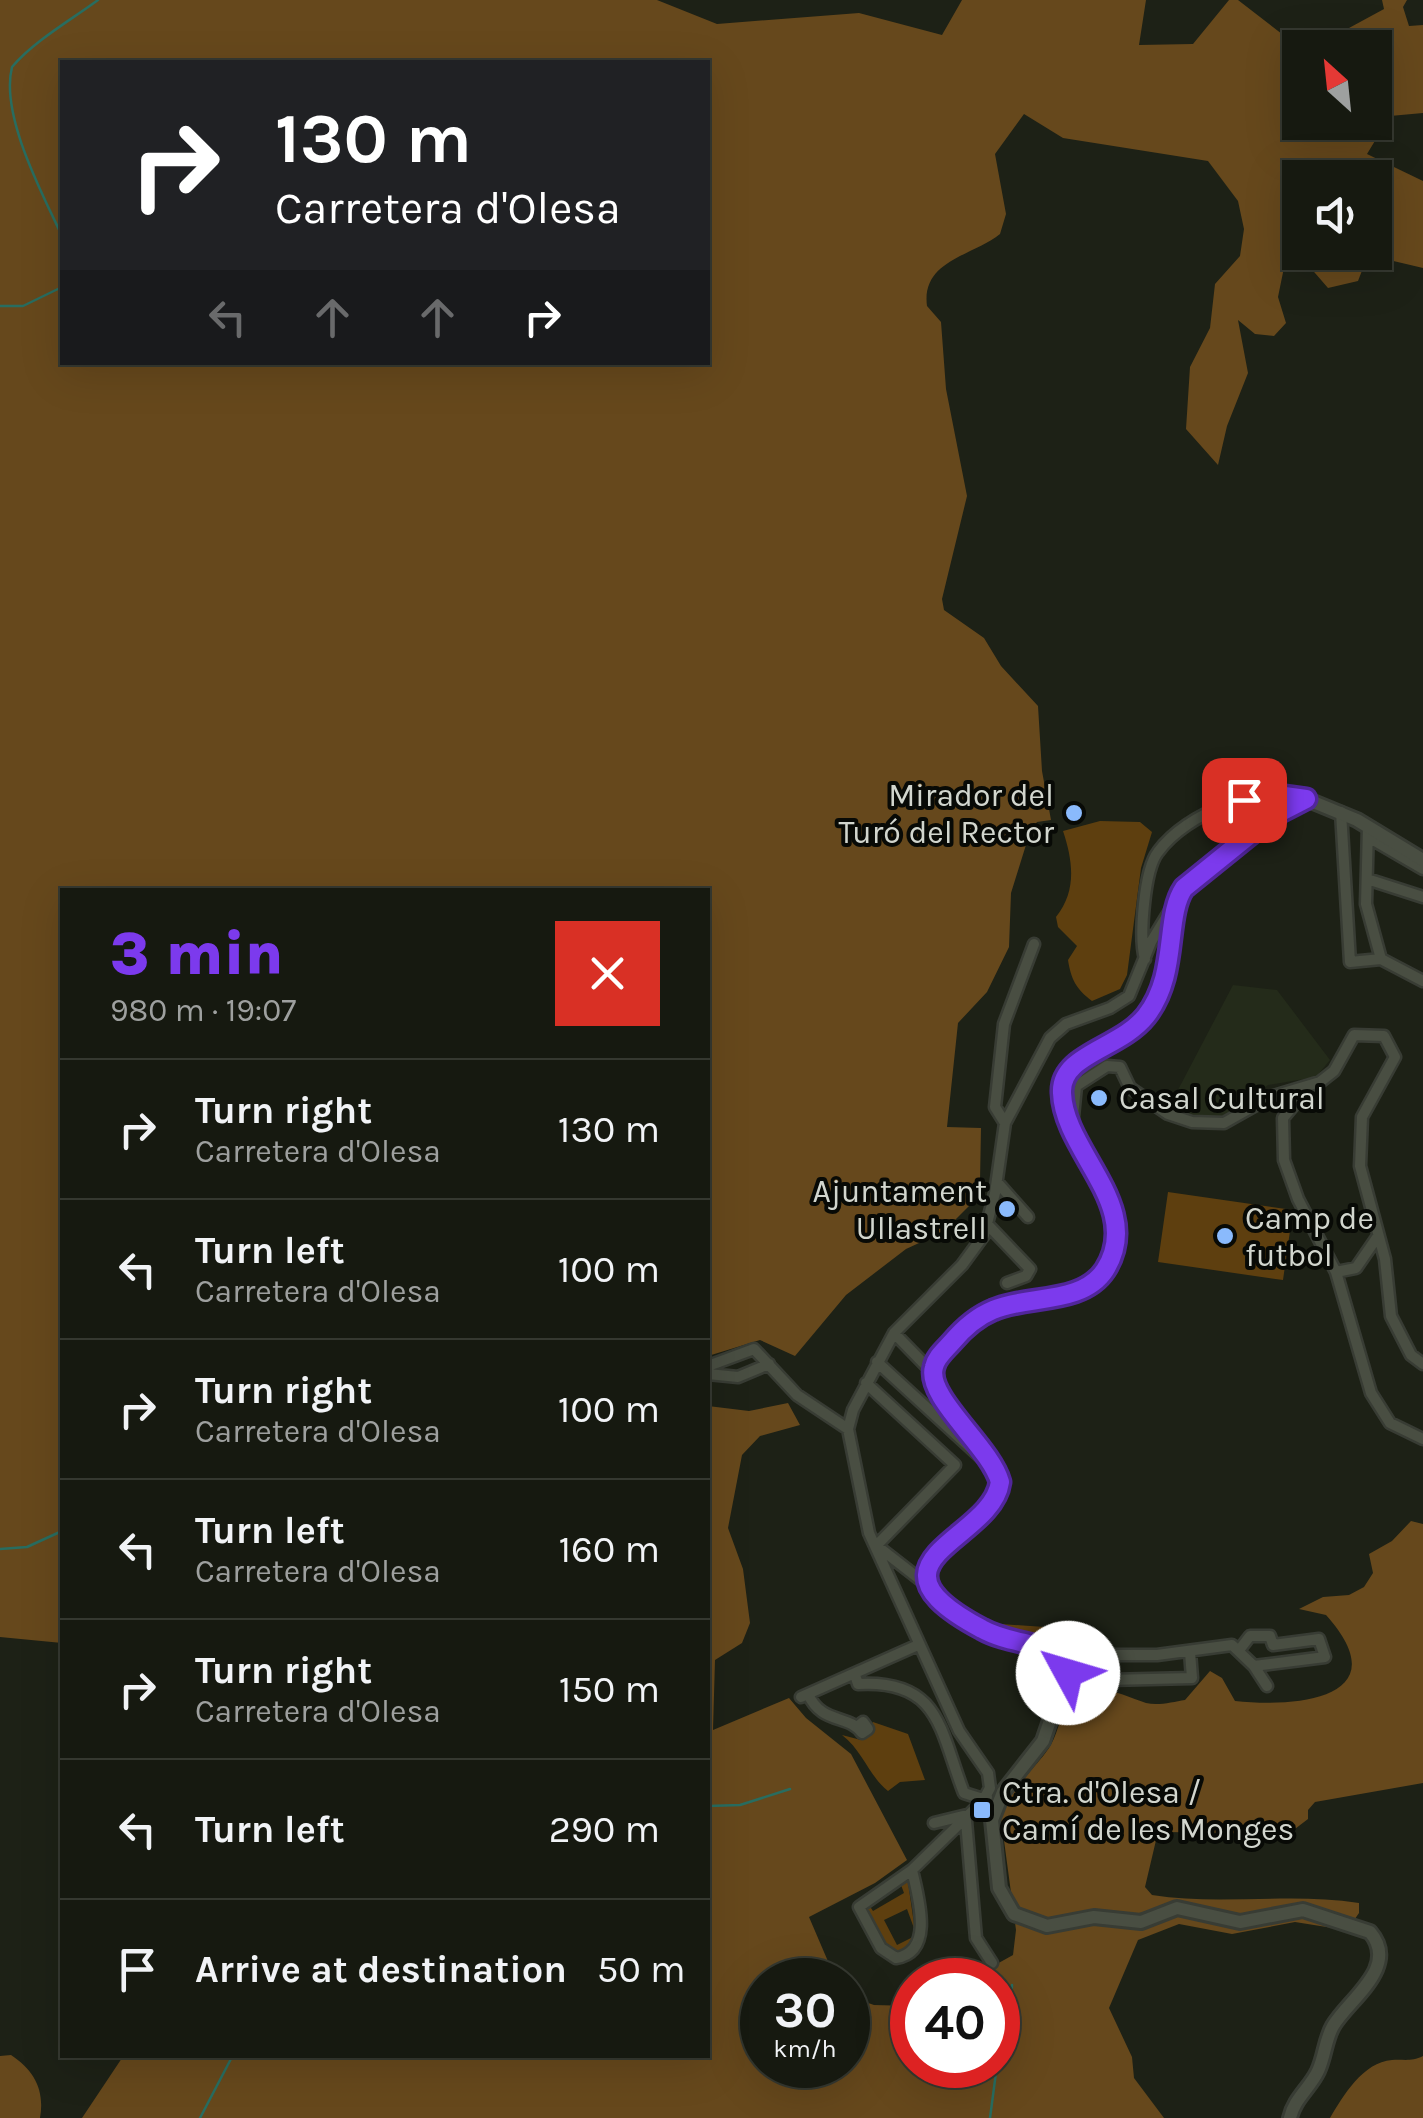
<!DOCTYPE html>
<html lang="en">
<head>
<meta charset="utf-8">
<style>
  :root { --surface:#161910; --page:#23261e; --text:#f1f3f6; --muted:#9ea09f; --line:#353830; --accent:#7c3aed }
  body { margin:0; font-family:Karla,sans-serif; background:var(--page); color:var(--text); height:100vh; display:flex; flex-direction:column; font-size:38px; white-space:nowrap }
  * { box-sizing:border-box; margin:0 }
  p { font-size:32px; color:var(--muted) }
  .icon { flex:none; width:55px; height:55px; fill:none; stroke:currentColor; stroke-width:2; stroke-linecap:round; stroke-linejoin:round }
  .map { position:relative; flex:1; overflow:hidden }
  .sheet { position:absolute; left:60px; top:888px; width:650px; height:1170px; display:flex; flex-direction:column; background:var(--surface); border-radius:0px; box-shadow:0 10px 40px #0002,0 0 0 2px var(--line) }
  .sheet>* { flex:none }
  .top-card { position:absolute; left:60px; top:60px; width:650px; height:305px; border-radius:0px; box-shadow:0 10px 40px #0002,0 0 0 2px var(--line); background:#202124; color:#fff; overflow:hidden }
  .needle { width:65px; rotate:333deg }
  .fabs { position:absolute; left:1282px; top:30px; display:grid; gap:20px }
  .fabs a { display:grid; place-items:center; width:110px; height:110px; border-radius:0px; background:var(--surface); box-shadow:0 10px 40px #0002,0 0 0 2px var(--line); font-size:50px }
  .speed { position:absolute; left:740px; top:1958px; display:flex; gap:20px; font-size:50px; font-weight:700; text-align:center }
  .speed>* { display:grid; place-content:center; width:130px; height:130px; border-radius:50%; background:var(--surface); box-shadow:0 10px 40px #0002,0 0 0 2px var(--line); line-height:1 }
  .speed small { font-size:25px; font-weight:400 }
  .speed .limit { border:15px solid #d22; background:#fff; color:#111 }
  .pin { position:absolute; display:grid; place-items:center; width:85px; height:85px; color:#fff; margin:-42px; border-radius:20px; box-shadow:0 5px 15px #0006 }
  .me { position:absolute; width:110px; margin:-55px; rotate:309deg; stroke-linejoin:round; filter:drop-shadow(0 0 8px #0008) }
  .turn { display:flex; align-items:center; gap:35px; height:210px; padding:0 50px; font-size:45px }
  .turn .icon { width:130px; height:130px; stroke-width:2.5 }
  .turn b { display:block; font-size:70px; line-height:85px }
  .lanes { display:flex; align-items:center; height:95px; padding:0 50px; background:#0003; justify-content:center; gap:50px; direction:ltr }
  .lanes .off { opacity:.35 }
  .round { display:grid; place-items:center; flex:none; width:105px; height:105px; border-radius:0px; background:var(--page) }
  .headline { display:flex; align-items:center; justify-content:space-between; height:170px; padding:0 50px }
  h1 { font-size:60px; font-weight:800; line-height:75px; color:var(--accent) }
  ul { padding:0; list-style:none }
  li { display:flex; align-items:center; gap:30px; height:140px; padding:0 50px; border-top:2px solid var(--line) }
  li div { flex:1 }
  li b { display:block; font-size:38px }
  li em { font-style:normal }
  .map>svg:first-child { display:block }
</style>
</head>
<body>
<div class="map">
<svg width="1423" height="2118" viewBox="0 0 1423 2118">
  <rect width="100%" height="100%" fill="#1d2116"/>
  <!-- built -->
  <path fill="#242b1a" d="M 1233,985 L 1277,990 L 1330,1060 L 1316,1077 L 1268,1085 L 1228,1115 L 1210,1118 L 1181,1113 L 1169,1107 Z"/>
  <!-- green -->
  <path fill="#5e3f0f" d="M 1100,821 L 1140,822 L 1152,832 L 1141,868 L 1127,975 L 1120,989 L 1092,1001 C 1076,989 1071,979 1068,960 L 1077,946 L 1058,927 L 1056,917 C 1077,891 1073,861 1063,831 Z
    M 1168,1192 L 1293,1210 L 1283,1280 L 1158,1262 Z
    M 1071,1623 L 1077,1627 L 1073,1638 L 1067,1638 L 1066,1649 L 1015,1634 L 1000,1624 L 1059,1628 Z
    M 873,1722 L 908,1734 L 925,1780 L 900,1782 L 888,1791 C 868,1775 863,1751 842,1735 L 861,1740 Z
    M 908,1882 L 915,1931 L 907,1909 L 884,1920 L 897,1945 L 915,1936 L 912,1946 L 896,1952 L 885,1945 L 864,1909 L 869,1905 L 873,1911 L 904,1893 L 901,1885 Z"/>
  <!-- forest -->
  <path fill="#66481c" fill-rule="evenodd" d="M 0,0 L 657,0 L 717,24 L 859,13 L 942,35 L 962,0 L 1146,0 L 1139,45 L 1193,44 L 1229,0 L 1238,0 L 1300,48 L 1300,122 L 1375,122 L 1375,48 L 1314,47 L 1384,9 L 1382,0 L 1407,0 L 1403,7 L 1409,26 L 1423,25 L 1423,113 L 1390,116 L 1367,154 L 1423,181 L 1423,268 L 1368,255 L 1358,281 L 1328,288 L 1289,243 L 1278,297 L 1286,323 L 1274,336 L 1255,334 L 1238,320 L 1248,373 L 1227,426 L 1218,465 L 1186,429 L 1190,367 L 1210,328 L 1215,284 L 1240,256 L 1244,229 L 1238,201 L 1208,161 L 1063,138 L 1024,114 L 995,154 L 1006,214 L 1000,234 C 973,256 921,260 927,306 L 941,322 L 946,389 L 967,496 L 942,599 L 944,610 L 984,638 L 1001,666 L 1038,706 L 1042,771 L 1051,820 L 1037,822 L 1030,832 L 1011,893 L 1009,947 L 987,992 L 958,1023 L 947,1127 L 981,1128 L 980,1181 L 969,1206 L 943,1232 L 906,1249 L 846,1295 L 795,1356 L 760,1340 L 708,1356 L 708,890 L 62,890 L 62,1643 L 0,1637 ZM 62,62 L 708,62 L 708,362 L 62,362 ZM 1300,178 L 1375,178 L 1375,252 L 1300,252 Z
    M 788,1403 L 800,1425 L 760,1436 L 742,1455 L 728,1528 L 743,1569 L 750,1623 L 742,1643 L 715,1660 L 713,1730 L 789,1698 L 806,1718 L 851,1754 L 907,1860 L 875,1883 L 809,1917 L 836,1980 L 762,1980 L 762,2065 L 848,2065 L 848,1996 L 874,2005 L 912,2006 L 912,2065 L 998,2065 L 998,1980 L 968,1980 L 1013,1955 L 1016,1930 L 1001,1818 C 1008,1791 1033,1771 1049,1748 C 1059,1733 1060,1711 1073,1699 C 1095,1679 1124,1696 1146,1703 C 1158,1706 1173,1702 1185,1700 L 1210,1671 L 1222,1678 L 1235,1701 C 1298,1708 1400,1698 1326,1615 L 1299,1609 L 1323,1597 L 1349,1595 L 1364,1587 L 1373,1573 L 1369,1554 L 1392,1541 L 1411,1521 L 1423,1524 L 1423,1783 L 1315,1802 L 1308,1810 L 1308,1819 L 1291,1832 L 1268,1834 L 1168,1832 L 1157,1836 L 1145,1887 L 1152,1895 C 1220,1906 1290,1892 1359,1903 L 1359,1913 L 1350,1926 L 1339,1929 L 1295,1922 L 1232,1934 L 1179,1924 L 1138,1940 L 1109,2008 L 1132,2057 L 1134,2078 L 1164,2118 L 82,2118 L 124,2055 L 708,2055 L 708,1406 L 749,1411 Z
    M 11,2055 C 34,2070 45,2090 40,2118 L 0,2118 L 0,2056 Z
    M 1423,2056 L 1423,2118 L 1330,2118 C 1343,2096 1363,2062 1392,2060 C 1404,2059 1411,2062 1423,2056 Z"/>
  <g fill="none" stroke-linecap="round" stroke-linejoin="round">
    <!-- stream -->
    <path stroke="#286d60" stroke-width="2.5" d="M 62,236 C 42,193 0,115 12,67 C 34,41 71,20 98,0
      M 0,306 L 23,306 L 62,287
      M 0,1549 L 27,1547 L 62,1531
      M 708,1806 L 740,1805 L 790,1789
      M 998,2061 L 1010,2016 L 1012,1985
      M 200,2118 L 233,2055
      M 990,2118 L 997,2065"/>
    <!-- minor casing -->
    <g stroke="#383c34" stroke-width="15">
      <path id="minor" d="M 1341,812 L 1350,962 L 1381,959
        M 1368,826 L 1366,904 L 1381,959
        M 1368,837 L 1423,869
        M 1367,879 L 1423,897
        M 1145,959 C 1139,937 1144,870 1158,852 C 1187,812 1259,786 1306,799
        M 1381,959 L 1423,981
        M 1309,1087 L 1283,1118 L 1284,1160 L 1298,1199 L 1336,1272 L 1371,1393 L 1390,1423 L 1423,1439
        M 1005,1123 L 995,1107 L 1004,1024 L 1034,944
        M 1072,1127 L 1076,1086 L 1107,1066 L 1120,1067 L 1130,1088 L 1168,1114 L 1192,1122 L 1224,1123 L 1270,1097 L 1320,1082 L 1334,1071 L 1354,1035 L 1384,1036 L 1395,1057 L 1362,1117 L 1360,1166 L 1385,1259 L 1391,1316 L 1411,1355 L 1423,1364
        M 997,1182 L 1028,1217
        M 988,1225 L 1030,1269 L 1026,1276 L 1007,1283
        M 1336,1272 L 1356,1268 L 1378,1236
        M 894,1333 L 932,1372
        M 877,1362 L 986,1462
        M 708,1366 L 754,1349 L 797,1395 L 848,1429
        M 708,1374 L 738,1377 L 769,1364
        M 866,1383 L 955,1465 L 876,1546
        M 877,1546 L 931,1588
        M 1063,1655 L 1157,1655 L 1232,1645 L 1254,1666 L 1325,1657 L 1319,1639 L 1273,1645 L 1270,1636 L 1250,1636 L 1240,1649
        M 1254,1666 L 1267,1686
        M 855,1675 L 858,1684 C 941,1679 940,1732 964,1793 L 983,1799
        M 1066,1681 L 1192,1678 L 1190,1652
        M 808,1694 C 822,1725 849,1714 862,1733 L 868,1729 L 863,1722 L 857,1727
        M 801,1697 L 918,1645
        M 984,1799 L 990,1788 L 988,1773 L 959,1731 L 869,1533 L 848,1429 L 853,1410 L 894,1333 L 962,1265 L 984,1235 L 995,1193 L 1005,1123 L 1050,1038 L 1066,1024 L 1110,1008 L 1129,996 L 1151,942 L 1179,896
        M 966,1821 L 976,1938 L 992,1963
        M 934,1823 L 971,1814
        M 912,1870 C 918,1897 935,1952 896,1958 L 881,1948 L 859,1907 L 912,1870 L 987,1797"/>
    </g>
    <!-- tertiary casing -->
    <g stroke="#383c34" stroke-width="18">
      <path id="tertiary" d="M 1290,2118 C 1294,2099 1310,2088 1318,2071 C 1325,2056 1325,2040 1333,2026 C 1349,1999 1400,1967 1370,1932 L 1303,1910 L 1240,1922 L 1177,1908 L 1141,1922 L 1094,1917 L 1047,1926 L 1014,1914 L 999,1888 L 992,1820 L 1003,1792 L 1043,1741 L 1068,1668 L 1060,1653 C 1036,1644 1008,1642 985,1631 C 849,1565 993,1536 999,1482 C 987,1438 941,1417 932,1372 C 936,1359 944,1351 953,1341 C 965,1328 978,1315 995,1309 C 1029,1296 1087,1304 1106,1267 C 1141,1199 1058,1151 1062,1088 C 1063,1056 1127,1045 1150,1011 C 1175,973 1167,908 1189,882 L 1284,808 L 1306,799 L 1357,820 L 1423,860"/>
    </g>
    <!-- minor -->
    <use href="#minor" stroke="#494e42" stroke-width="10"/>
    <!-- tertiary -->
    <use href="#tertiary" stroke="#494e42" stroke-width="12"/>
  </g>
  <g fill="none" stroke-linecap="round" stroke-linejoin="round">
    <!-- route casing -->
    <g stroke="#51269a" stroke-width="25">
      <path id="route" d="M 1068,1673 L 1063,1655 C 1037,1642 1007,1643 982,1629 C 852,1560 992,1541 1000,1482 C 990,1446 925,1397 934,1367 C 936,1357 945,1350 952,1342 C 963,1329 976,1317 993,1310 C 1027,1295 1082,1305 1105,1270 C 1145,1207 1064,1152 1062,1093 C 1060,1054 1120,1049 1146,1016 C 1179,974 1164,917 1184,888 L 1273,816 L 1306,799 L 1270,794 L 1244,800"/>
    </g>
    <!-- route -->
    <use href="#route" stroke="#7c3aed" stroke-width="18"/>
  </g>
  <!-- markers -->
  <g fill="#8abafc" stroke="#080a06" stroke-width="4">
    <circle cx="1074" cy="813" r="10"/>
    <circle cx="1099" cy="1098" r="10"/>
    <circle cx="1007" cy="1209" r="10"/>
    <circle cx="1225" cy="1236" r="10"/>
    <rect x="972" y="1800" width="20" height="20" rx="5"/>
  </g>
  <g text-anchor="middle" stroke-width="8" stroke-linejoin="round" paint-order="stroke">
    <!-- poi labels -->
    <g font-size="32" fill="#d2d6ce" stroke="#080a06" text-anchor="start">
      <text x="1054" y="806" text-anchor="end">Mirador del<tspan x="1054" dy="37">Turó del Rector</tspan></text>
      <text x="1119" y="1109">Casal Cultural</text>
      <text x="987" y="1202" text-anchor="end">Ajuntament<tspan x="987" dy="37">Ullastrell</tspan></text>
      <text x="1245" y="1229">Camp de<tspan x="1245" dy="37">futbol</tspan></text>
      <text x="1002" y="1803">Ctra. d'Olesa /<tspan x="1002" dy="37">Camí de les Monges</tspan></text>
    </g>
  </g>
</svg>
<div class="fabs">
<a><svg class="needle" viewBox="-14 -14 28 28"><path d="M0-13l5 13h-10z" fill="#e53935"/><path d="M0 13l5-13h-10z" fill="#9ea09f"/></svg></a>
<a><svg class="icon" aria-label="sound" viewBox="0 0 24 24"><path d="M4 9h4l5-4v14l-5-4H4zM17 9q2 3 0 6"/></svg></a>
</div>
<div class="speed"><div>30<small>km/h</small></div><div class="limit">40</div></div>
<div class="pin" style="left:1244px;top:800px;background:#d93025"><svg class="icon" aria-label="arrive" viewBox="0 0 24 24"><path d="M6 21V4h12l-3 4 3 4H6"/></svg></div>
<svg class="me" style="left:1068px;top:1673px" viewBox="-20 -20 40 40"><circle r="19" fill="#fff"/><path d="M0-13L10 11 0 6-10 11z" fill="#7c3aed"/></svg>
<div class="top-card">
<div class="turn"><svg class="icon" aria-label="right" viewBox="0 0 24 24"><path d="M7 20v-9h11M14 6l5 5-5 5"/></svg><div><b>130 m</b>Carretera d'Olesa</div></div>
<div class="lanes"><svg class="icon off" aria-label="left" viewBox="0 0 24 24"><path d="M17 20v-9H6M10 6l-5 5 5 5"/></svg><svg class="icon off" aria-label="ahead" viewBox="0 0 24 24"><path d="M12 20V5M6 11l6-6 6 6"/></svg><svg class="icon off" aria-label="ahead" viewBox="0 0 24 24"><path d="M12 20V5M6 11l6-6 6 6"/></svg><svg class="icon" aria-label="right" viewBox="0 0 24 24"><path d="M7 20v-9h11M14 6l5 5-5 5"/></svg></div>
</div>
<section class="sheet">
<div class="headline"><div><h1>3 min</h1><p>980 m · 19:07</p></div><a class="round" style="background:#d93025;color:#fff"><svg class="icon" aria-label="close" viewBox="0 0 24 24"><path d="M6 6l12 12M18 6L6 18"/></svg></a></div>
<ul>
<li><svg class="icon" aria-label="right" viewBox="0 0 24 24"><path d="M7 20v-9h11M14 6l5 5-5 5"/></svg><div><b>Turn right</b><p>Carretera d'Olesa</p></div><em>130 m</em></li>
<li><svg class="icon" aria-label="left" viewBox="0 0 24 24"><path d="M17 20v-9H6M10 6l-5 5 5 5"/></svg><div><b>Turn left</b><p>Carretera d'Olesa</p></div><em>100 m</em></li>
<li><svg class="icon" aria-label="right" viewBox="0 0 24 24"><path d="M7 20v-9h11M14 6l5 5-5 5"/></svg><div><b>Turn right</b><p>Carretera d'Olesa</p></div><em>100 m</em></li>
<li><svg class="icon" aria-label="left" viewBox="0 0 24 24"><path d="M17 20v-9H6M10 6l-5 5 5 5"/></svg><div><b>Turn left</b><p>Carretera d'Olesa</p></div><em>160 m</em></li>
<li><svg class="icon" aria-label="right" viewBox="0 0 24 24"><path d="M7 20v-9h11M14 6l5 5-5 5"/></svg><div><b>Turn right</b><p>Carretera d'Olesa</p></div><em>150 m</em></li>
<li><svg class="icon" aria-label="left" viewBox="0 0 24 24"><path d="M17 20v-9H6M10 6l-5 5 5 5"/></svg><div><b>Turn left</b></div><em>290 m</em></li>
<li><svg class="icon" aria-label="arrive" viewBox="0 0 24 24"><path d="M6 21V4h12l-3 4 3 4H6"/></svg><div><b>Arrive at destination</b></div><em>50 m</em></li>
</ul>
</section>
</div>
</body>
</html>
